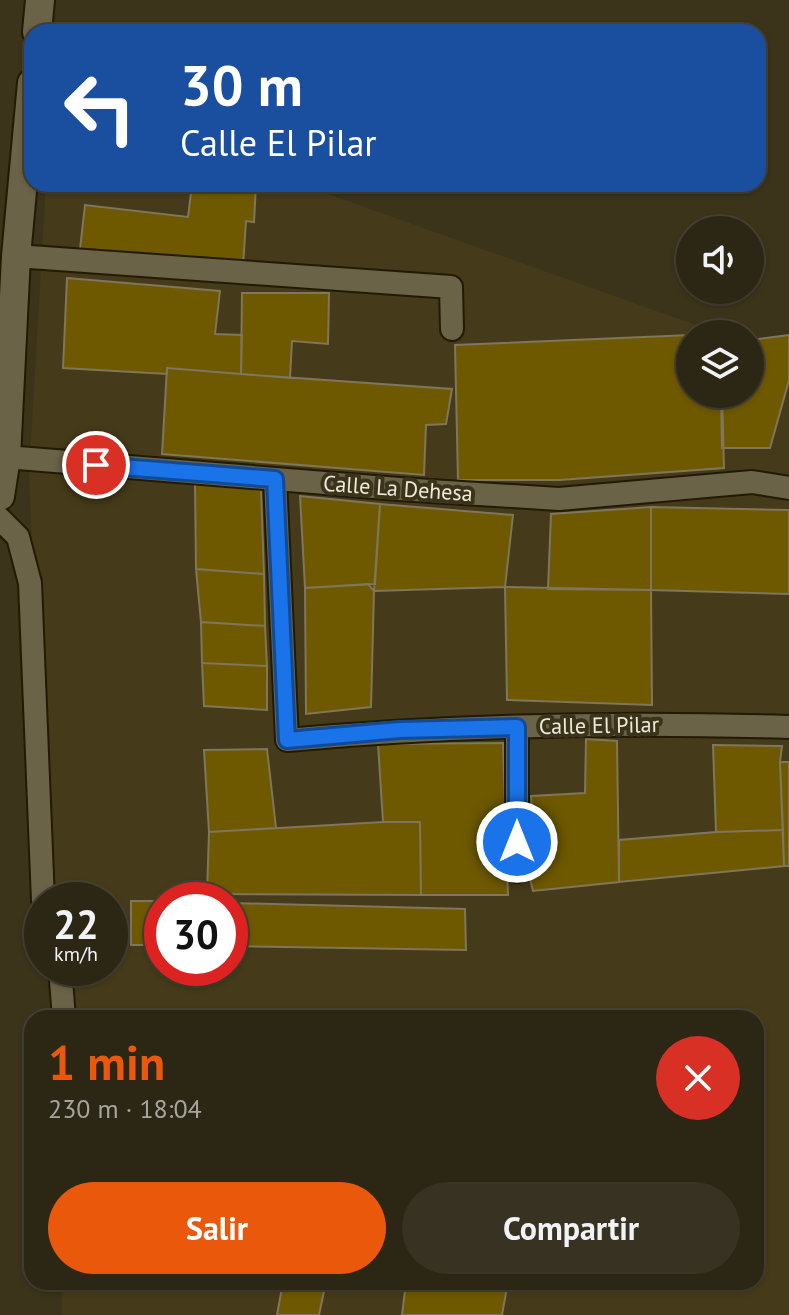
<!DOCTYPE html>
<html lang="es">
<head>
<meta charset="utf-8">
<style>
  :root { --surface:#2c2614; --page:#383222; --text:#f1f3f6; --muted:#a6a5a0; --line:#484334; --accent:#ea580c }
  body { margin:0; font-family:"PT Sans",sans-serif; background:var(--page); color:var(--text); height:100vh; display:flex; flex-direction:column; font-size:30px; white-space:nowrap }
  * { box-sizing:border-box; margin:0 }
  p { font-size:26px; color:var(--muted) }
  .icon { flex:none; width:44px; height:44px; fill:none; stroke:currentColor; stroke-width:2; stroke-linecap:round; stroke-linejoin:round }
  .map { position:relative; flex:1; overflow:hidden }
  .drawer { position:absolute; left:24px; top:1010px; width:740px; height:280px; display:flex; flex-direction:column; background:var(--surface); border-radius:24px; box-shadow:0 2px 6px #0004,0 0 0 2px var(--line) }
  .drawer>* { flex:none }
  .hud { position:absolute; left:24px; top:24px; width:742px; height:168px; border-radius:24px; box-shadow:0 2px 6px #0004,0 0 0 2px var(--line); background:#1a4fa0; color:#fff; overflow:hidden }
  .tools { position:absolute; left:676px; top:216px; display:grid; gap:16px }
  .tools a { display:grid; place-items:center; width:88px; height:88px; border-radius:50%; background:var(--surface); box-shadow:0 2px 6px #0004,0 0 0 2px var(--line); font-size:40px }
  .speed { position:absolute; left:24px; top:882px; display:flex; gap:16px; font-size:40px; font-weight:700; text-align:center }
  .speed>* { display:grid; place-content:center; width:104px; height:104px; border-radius:50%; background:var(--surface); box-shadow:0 2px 6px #0004,0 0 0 2px var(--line); line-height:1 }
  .speed small { font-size:20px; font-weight:400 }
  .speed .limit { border:12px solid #d22; background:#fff; color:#111 }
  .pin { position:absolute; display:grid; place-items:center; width:68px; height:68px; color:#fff; margin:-34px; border:4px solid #fff; border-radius:50%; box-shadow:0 2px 8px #0007 }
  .me { position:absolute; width:88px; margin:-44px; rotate:0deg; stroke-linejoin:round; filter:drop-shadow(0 0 6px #0008) }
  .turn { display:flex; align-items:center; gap:28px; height:168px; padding:0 24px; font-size:36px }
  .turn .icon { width:104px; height:104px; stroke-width:2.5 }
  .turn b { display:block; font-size:56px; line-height:68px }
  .round { display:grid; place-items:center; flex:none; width:84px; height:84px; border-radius:42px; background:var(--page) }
  .headline { display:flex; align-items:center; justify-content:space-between; height:136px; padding:0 24px }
  h1 { font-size:48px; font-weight:700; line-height:60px; color:var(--accent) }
  .primary-button { display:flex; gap:16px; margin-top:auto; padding:16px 24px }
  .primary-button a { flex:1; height:92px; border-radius:48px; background:var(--accent); color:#fff; font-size:32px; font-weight:700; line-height:92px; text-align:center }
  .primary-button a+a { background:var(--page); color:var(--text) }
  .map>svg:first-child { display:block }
</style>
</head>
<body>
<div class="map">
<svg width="789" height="1315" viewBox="0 0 789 1315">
  <rect width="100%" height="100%" fill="#3b331a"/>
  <!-- built -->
  <path fill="#453b1a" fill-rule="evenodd" d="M 46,184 L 300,184 L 721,334 L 690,334 L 690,394 L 750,394 L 789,358 L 789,1315 L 62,1315 L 61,1282 L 756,1282 L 756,1018 L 50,1018 L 48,968 L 110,968 L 110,900 L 46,900 L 29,473 ZM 162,900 L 230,900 L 230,968 L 162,968 Z"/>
  <!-- building -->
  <path fill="#6e5901" stroke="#7f765b" stroke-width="2" d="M 192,184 L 256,184 L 254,222 L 246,221 L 243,266 L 125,257 L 80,249 L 85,205 L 188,217 Z
    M 67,278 L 220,291 L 215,334 L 242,335 L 241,374 L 167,368 L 167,374 L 63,368 Z
    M 242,293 L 329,293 L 328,344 L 292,341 L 290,378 L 241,374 Z
    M 690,335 L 690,394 L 722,394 L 724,468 L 560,480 L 458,480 L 455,345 Z
    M 789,335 L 789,380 L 770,448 L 722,448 L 721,394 L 750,394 L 750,340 Z
    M 167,368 L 241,374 L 452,389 L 446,424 L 426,425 L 424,475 L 162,454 Z
    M 195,484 L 261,490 L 264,574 L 196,569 Z
    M 300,496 L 380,504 L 375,584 L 305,588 Z
    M 380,504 L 513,515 L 505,587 L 374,591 Z
    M 651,507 L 789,510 L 789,594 L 651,590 Z
    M 651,507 L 651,590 L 548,589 L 551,514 Z
    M 196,569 L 264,574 L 265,626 L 201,622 Z
    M 368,584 L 374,591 L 371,707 L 306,714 L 305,588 Z
    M 505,587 L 651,590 L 652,705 L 507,700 Z
    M 201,622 L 265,626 L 267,666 L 202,663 Z
    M 202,663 L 267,666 L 267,710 L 204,706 Z
    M 586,739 L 617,741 L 619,882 L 533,891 L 529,875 L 534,845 L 531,796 L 585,793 Z
    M 503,743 L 508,895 L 421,895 L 420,822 L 383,822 L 378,744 Z
    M 713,745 L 782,746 L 780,762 L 783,830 L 716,832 Z
    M 267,749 L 276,828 L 209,832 L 204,750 Z
    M 780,762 L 789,762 L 789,866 L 784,866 Z
    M 383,822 L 420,822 L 421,895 L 207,894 L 209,832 Z
    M 783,830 L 784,866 L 619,882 L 619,840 L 716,832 Z
    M 131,901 L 162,901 L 162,945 L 131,945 Z
    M 230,903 L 465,909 L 466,950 L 230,946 Z
    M 283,1282 L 326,1282 L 319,1315 L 277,1315 Z
    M 406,1282 L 508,1282 L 502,1315 L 402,1315 Z"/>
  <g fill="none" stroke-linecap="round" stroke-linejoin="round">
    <!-- minor casing -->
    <g stroke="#221a02" stroke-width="26">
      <path id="minor" d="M 16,256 L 451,287 L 452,329
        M 6,457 L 399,489 L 559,499 L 752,482 L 789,488
        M 275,479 L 287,740 C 454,725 621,722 789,727
        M 0,519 L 18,537 L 30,583 L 43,900
        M 517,727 L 517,871
        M 60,968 L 64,1018"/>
    </g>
    <!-- tertiary casing -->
    <g stroke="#221a02" stroke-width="32">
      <path id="tertiary" d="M 37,32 L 40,0
        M 0,496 L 6,457 L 16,256 L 32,83"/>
    </g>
    <!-- minor -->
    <use href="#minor" stroke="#6b6348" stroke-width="22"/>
    <!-- tertiary -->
    <use href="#tertiary" stroke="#6b6348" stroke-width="28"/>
  </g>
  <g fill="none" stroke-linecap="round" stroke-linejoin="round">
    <!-- route casing -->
    <g stroke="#114b97" stroke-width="20">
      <path id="route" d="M 96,465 L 275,479 L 287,740 L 400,730 L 517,727 L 517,842"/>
    </g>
    <!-- route -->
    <use href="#route" stroke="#1a73e8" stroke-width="14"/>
  </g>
  <g text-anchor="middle" stroke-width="8" stroke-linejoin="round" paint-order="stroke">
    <!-- street labels -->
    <g font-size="22" fill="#eeeadb" stroke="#3b331a">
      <text transform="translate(398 488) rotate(4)" y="8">Calle La Dehesa</text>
      <text transform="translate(599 725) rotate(-1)" y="8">Calle El Pilar</text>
    </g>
  </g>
</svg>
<div class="tools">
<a><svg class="icon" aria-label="sound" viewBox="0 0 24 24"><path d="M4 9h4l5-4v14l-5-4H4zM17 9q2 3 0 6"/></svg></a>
<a><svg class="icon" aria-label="layers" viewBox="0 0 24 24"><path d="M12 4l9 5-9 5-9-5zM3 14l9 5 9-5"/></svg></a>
</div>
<div class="speed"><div>22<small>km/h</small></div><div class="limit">30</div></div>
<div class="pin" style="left:96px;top:465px;background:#d93025"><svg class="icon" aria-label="arrive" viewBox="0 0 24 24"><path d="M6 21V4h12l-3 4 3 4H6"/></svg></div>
<svg class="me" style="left:517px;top:842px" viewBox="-20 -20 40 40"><circle r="17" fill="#1a73e8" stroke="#fff" stroke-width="3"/><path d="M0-11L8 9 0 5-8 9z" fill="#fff"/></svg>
<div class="hud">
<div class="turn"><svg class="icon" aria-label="left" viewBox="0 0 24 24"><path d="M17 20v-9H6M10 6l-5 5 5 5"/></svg><div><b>30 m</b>Calle El Pilar</div></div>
</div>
<section class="drawer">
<div class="headline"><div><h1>1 min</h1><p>230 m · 18:04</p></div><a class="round" style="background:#d93025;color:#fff"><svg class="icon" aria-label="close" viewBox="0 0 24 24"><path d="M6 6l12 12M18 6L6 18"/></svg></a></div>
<div class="primary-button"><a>Salir</a><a>Compartir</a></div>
</section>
</div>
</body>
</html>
